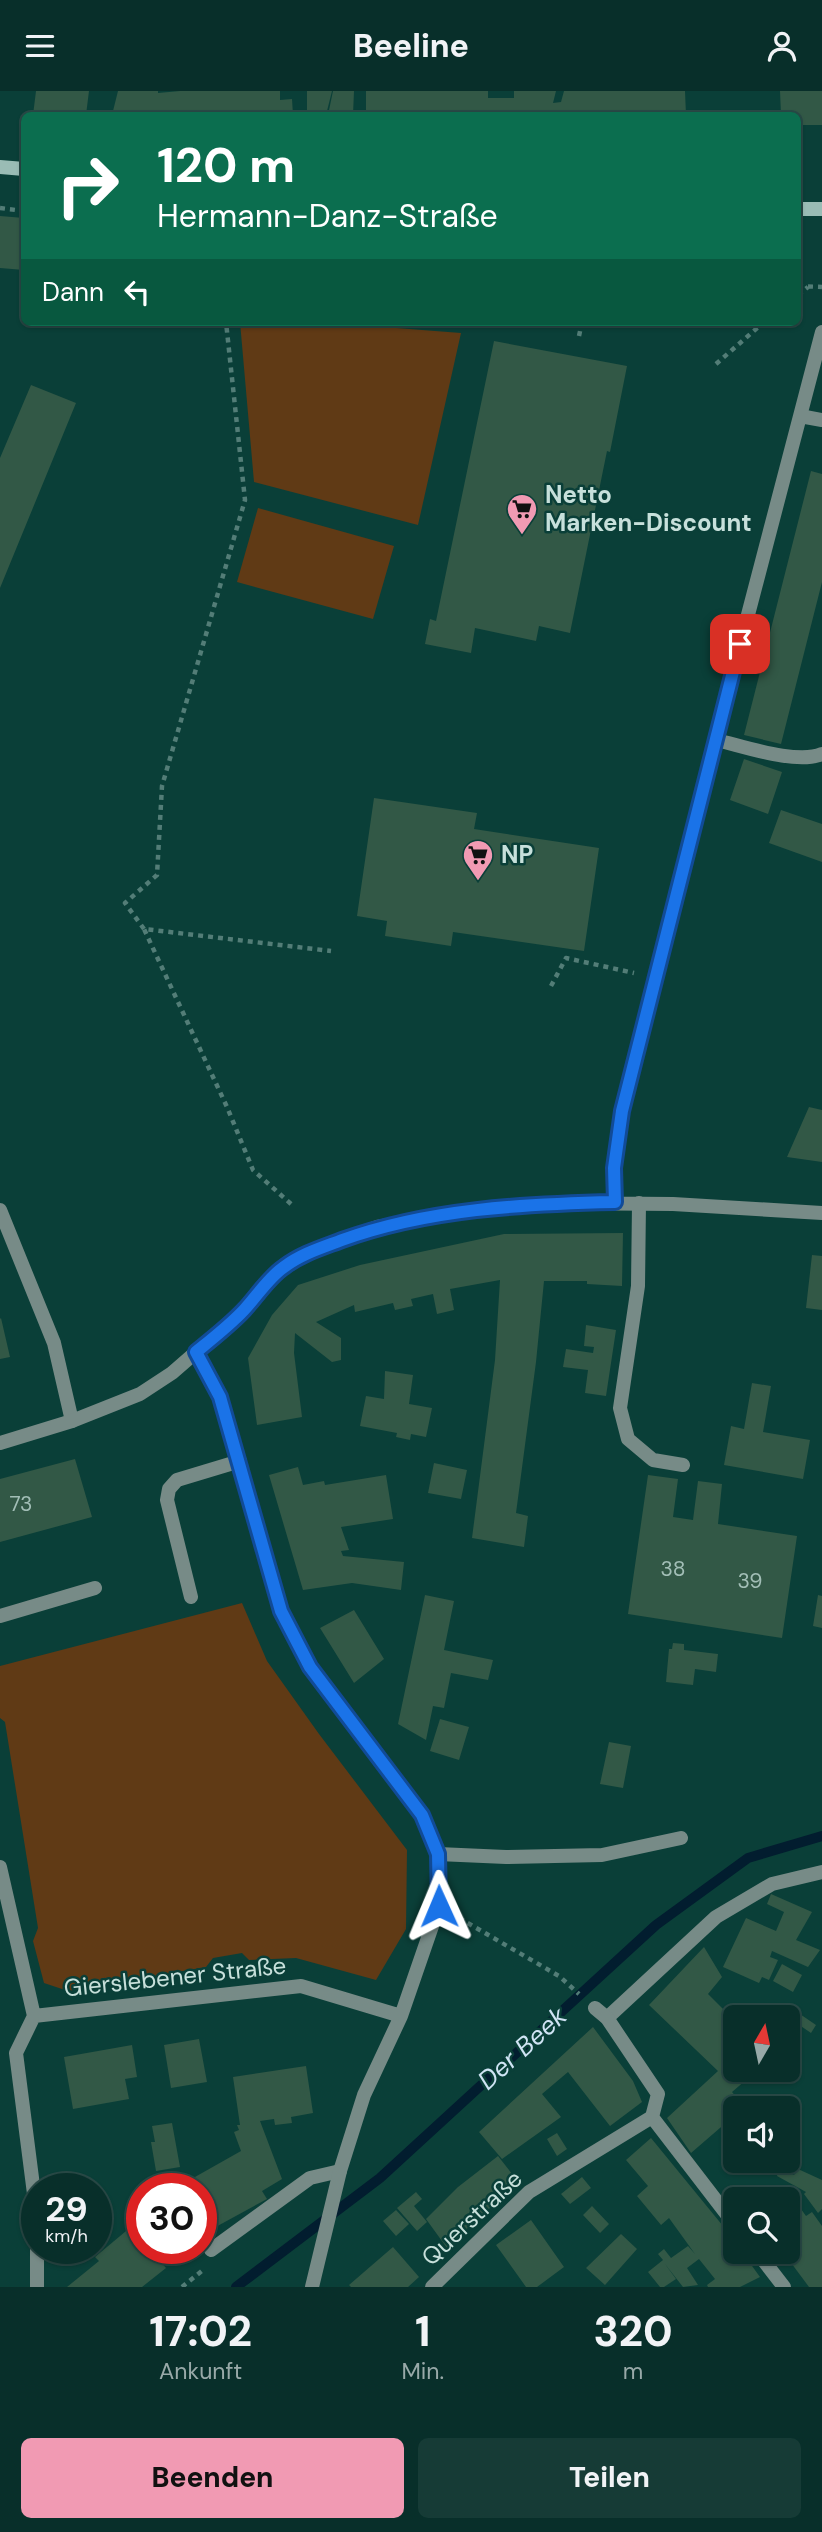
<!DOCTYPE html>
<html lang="de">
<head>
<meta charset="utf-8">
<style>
  :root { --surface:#082f2a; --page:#163b36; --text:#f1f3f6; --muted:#98a9a8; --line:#294a47; --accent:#f19ab3 }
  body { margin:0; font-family:"DM Sans",sans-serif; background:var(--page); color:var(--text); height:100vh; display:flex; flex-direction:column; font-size:26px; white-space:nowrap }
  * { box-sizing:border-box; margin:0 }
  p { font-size:23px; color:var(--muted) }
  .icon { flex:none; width:38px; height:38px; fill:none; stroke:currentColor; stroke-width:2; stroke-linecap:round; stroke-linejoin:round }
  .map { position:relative; height:2196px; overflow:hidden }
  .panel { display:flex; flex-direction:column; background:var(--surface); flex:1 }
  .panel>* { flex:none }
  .banner { position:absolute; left:21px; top:21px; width:780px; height:214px; border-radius:10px; box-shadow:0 2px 5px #0004,0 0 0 2px var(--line); background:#0b6e4f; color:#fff; overflow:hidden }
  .needle { width:46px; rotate:9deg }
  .buttons { position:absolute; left:723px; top:1914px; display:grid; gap:14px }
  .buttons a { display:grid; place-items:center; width:77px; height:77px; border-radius:10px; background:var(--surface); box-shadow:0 2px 5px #0004,0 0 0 2px var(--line); font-size:35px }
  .speed { position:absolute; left:21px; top:2082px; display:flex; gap:14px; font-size:35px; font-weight:700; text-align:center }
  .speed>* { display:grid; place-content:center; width:91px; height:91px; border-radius:50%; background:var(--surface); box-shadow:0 2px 5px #0004,0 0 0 2px var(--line); line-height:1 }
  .speed small { font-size:18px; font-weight:400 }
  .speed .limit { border:10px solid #d22; background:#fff; color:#111 }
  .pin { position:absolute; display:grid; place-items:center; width:60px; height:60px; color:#fff; margin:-30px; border-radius:14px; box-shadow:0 4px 10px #0006 }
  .me { position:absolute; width:77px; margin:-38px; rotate:359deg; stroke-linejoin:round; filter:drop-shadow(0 0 5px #0008) }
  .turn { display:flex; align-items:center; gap:24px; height:147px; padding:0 21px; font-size:32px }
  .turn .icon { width:91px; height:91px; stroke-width:2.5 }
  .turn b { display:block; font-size:49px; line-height:60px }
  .then { display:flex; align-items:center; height:66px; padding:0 21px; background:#0003; gap:14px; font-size:26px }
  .eta { display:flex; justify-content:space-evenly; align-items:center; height:119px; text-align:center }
  .eta b { font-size:42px; font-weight:800; line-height:49px }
  .cta { display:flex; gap:14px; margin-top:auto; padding:14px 21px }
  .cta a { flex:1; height:80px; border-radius:10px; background:var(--accent); color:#111; font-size:28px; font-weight:800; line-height:80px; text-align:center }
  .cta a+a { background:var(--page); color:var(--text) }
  header { display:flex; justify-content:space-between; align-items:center; height:91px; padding:0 21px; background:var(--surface); font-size:32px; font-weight:800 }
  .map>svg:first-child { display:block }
</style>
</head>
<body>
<header><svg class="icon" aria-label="menu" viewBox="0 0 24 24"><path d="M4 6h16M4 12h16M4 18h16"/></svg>Beeline<svg class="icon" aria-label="person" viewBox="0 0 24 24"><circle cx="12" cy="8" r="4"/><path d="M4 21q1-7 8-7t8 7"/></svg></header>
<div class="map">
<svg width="822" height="2196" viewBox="0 0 822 2196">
  <rect width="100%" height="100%" fill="#0a3f38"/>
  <!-- green -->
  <path fill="#603a15" d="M 240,231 L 319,231 L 461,242 L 418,434 L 254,391 Z
    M 258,417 L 394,455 L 373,528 L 237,491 Z
    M 242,1512 L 267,1570 L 319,1643 L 407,1759 L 406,1838 L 376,1889 L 296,1867 L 249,1869 L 242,1862 L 213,1867 L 206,1876 L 68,1900 L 44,1892 L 33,1850 L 38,1837 L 5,1631 L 0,1627 L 0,1575 Z"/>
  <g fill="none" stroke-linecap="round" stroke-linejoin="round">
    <!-- stream -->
    <path stroke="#021d2f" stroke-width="10" d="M 236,2196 L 380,2087 L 656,1834 L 748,1767 L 822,1745"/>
  </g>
  <!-- building -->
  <path fill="#325846" d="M 36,0 L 89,0 L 86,24 L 33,24 Z
    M 118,0 L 158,0 L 158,2 L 180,0 L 280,0 L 280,9 L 292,8 L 293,24 L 112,24 Z
    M 307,0 L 332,0 L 326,24 L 307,24 Z
    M 333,0 L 354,0 L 353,24 L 328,24 Z
    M 366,0 L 488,0 L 488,7 L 514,7 L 514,0 L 556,0 L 553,12 L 561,11 L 564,0 L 685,0 L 686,24 L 366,24 Z
    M 780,0 L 822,0 L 822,34 L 798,34 L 798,24 L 781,24 Z
    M 0,125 L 24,127 L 24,179 L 0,177 Z
    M 494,250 L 627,275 L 610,361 L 607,360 L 570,542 L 539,535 L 536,550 L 475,537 L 471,562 L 425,553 L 430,528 L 436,530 Z
    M 31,294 L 76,312 L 0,497 L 0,367 Z
    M 811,380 L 822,383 L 822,491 L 781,653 L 744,644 Z
    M 744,668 L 782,681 L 768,723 L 730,709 Z
    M 374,707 L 477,722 L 474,738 L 599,757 L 584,860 L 453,841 L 451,855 L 385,845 L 387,830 L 357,825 Z
    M 781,719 L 822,733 L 822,771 L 769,752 Z
    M 809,1016 L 822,1019 L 822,1071 L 787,1066 Z
    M 623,1142 L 622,1195 L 587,1193 L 587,1190 L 544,1190 L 536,1271 L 516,1422 L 528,1425 L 524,1456 L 472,1447 L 495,1269 L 500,1189 L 450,1198 L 454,1219 L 437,1223 L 433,1203 L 411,1208 L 413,1215 L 395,1219 L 393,1212 L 355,1221 L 354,1214 L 316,1231 L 341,1247 L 341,1269 L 332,1271 L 295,1242 L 294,1262 L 302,1326 L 257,1334 L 248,1267 L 272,1224 L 298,1194 L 360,1174 L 504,1143 Z
    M 812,1164 L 822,1165 L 822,1219 L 806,1217 Z
    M 1,1227 L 10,1266 L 0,1268 L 0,1228 Z
    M 586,1234 L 616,1239 L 606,1305 L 585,1302 L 588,1279 L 563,1276 L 566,1258 L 593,1262 L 594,1256 L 584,1255 Z
    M 385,1280 L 413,1284 L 409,1313 L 432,1317 L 426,1346 L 411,1343 L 410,1349 L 396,1346 L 397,1342 L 360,1335 L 366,1305 L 384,1308 Z
    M 752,1292 L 771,1295 L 763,1341 L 810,1349 L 803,1388 L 724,1374 L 731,1335 L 744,1338 Z
    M 75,1368 L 92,1426 L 0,1451 L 0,1388 Z
    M 434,1372 L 467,1379 L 461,1408 L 428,1402 Z
    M 298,1376 L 303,1394 L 324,1390 L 325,1394 L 386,1384 L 393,1428 L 341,1436 L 349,1459 L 341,1460 L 343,1465 L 404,1471 L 401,1499 L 352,1492 L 303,1499 L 269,1384 Z
    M 648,1384 L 678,1388 L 673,1426 L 693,1429 L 698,1390 L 722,1393 L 718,1433 L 797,1445 L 782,1547 L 628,1523 Z
    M 425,1504 L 454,1510 L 444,1559 L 493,1569 L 488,1589 L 451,1582 L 444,1617 L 433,1615 L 426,1649 L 398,1633 Z
    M 818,1504 L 822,1505 L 822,1537 L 813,1535 Z
    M 354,1519 L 384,1568 L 354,1592 L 320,1537 Z
    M 673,1552 L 684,1553 L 684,1559 L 718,1563 L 716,1581 L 695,1578 L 693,1594 L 666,1591 L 669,1558 L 672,1558 Z
    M 440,1628 L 469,1636 L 459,1669 L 430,1660 Z
    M 609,1651 L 631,1655 L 623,1697 L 600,1693 Z
    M 771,1803 L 812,1821 L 796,1849 L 820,1859 L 808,1876 L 772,1860 L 770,1866 L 778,1869 L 769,1889 L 762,1886 L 759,1892 L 723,1876 L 746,1827 L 776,1840 L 784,1821 L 767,1813 Z
    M 704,1856 L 722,1886 L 708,1903 L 735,1930 L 735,1979 L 749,1979 L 753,1983 L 732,2001 L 744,2015 L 735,2018 L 735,2024 L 691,2062 L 667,2027 L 718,1980 L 649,1914 Z
    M 782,1873 L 802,1884 L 793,1901 L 773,1890 Z
    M 794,1919 L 816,1934 L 811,1942 L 789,1927 Z
    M 593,1936 L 633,1990 L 642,2011 L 610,2035 L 568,1981 L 542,2003 L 561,2026 L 502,2068 L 479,2041 Z
    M 199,1948 L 207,1991 L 171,1997 L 164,1954 Z
    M 132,1954 L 137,1986 L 125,1988 L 129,2008 L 73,2018 L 64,1966 Z
    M 788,1964 L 795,1967 L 787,1989 L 768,1979 L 788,1979 Z
    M 306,1975 L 313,2022 L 291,2026 L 292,2032 L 275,2034 L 274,2028 L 260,2030 L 282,2088 L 262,2100 L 267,2108 L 201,2144 L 201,2098 L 179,2098 L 179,2095 L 241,2060 L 234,2041 L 239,2039 L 237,2034 L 240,2034 L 233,1986 Z
    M 172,2032 L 180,2076 L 156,2080 L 151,2051 L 155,2051 L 152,2035 Z
    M 557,2042 L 567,2058 L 557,2065 L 547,2048 Z
    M 651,2047 L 732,2146 L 735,2151 L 735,2161 L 742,2161 L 760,2186 L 740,2196 L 708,2196 L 707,2194 L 715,2188 L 699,2168 L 687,2177 L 698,2194 L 683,2196 L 665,2173 L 676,2188 L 664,2196 L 660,2196 L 648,2181 L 663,2169 L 658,2163 L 664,2158 L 671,2167 L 688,2155 L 695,2163 L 669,2127 L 661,2134 L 637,2105 L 648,2095 L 626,2069 Z
    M 498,2065 L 520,2093 L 480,2125 L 447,2157 L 426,2128 L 458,2096 Z
    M 779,2077 L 794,2084 L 798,2078 L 822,2089 L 822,2118 L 818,2122 L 804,2103 L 806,2101 L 777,2085 Z
    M 582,2086 L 591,2097 L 570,2113 L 561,2103 Z
    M 749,2094 L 759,2109 L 735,2109 L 735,2118 L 726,2107 Z
    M 416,2101 L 422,2108 L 414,2115 L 427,2131 L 417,2140 L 397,2117 Z
    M 796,2111 L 806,2125 L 812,2121 L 822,2135 L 822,2196 L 809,2196 L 783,2161 L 788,2161 L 788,2118 Z
    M 592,2115 L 609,2133 L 600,2142 L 583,2124 Z
    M 396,2119 L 409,2133 L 396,2145 L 383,2130 Z
    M 531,2129 L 564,2176 L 537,2196 L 526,2196 L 496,2154 Z
    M 132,2135 L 142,2147 L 142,2158 L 150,2158 L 166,2177 L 142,2196 L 67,2196 L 99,2170 L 95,2166 Z
    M 621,2143 L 637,2158 L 605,2194 L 586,2177 Z
    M 393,2156 L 419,2186 L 408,2196 L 351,2196 L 349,2194 Z"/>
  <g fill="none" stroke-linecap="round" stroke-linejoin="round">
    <!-- path -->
    <path stroke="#537d77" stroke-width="4.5" stroke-dasharray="5 5" stroke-linecap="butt" d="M 0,117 L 24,120
      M 798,195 L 822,196
      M 798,204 L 808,196
      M 579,245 L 582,231
      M 716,273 L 764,231
      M 144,838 L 125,812 L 157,784 L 162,695 L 245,409 L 226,231
      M 551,895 L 566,867 L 634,882
      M 291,1113 L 253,1079 L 227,1016 L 144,838 L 331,860
      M 459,1827 L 559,1885 L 579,1903
      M 182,2196 L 203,2179"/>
    <!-- lane -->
    <path stroke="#778b87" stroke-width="14" d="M 716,649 C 743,655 797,674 822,663
      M 639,1112 L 638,1195 L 620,1317 L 628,1348 L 653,1369 L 683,1374
      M 0,1119 L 54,1252 L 72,1330
      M 191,1506 L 167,1409 L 169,1398 L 177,1389 L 240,1370
      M 0,1525 L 95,1497
      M 438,1763 L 506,1766 L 602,1764 L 681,1747
      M 607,1927 L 716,1826 L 772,1793 L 822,1781
      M 211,2159 L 310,2087 L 340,2080"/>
    <!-- street -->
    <path stroke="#778b87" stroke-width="14" d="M 800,325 L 822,329
      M 615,1111 L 614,1078 L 622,1020 L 727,604 L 822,241
      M 196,1261 L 220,1306 L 281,1520 L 310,1576 L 422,1724 L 438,1763 L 439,1815 L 401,1925 L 364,2004 L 340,2080 L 312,2196
      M 0,1352 L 72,1330 L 140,1303 L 172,1282 L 241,1222 L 281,1177 L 308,1161 L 377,1136 L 470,1120 L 551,1112 L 673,1113 L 822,1122
      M 0,1776 L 34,1925
      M 595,1917 L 607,1927 L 658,2003 L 652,2026 L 735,2134
      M 34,1925 L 301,1895 L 401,1925
      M 34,1925 L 16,1962 L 37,2126
      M 757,2161 L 784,2196
      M 37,2196 L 37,2158
      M 432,2196 L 529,2101 L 652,2026"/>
    <!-- secondary -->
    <path stroke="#9abcb5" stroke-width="14" d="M 0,76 L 24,78
      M 798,118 L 822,118"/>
  </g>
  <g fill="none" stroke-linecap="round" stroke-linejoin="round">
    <!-- route casing -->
    <g stroke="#114b97" stroke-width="18">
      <path id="route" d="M 439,1815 L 438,1763 L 422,1724 L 310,1576 L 281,1520 L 220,1306 L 196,1261 C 212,1248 230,1234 244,1219 C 257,1205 269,1186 284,1176 C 301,1163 321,1157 342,1149 C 428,1118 523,1113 615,1111 L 614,1077 L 622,1020 L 740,553"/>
    </g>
    <!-- route -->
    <use href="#route" stroke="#1a73e8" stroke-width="12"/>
  </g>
  <!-- icons -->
  <defs>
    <g id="supermarket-pin" transform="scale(1.575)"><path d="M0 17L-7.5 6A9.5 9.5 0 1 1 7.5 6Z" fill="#f19ab3" stroke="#0a3f38"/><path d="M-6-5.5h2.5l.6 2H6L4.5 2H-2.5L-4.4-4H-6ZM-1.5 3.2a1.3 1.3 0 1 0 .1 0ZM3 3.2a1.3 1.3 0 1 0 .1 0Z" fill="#111"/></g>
  </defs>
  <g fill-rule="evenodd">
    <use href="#supermarket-pin" x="522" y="418"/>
    <use href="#supermarket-pin" x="478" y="764"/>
  </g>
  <g text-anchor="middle" stroke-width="5" stroke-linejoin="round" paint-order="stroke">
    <!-- number labels -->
    <g font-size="21" fill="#a2beb6">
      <text x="21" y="1420">73</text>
      <text x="673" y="1485">38</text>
      <text x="750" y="1497">39</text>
    </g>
    <!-- poi labels -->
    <g font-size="24" font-weight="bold" fill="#c7e0db" stroke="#0a3f38" text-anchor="start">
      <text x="545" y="412">Netto<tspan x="545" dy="28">Marken-Discount</tspan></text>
      <text x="501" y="772">NP</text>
    </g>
    <!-- street labels -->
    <g font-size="24" fill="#c7e0db" stroke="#0a3f38">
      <text transform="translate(175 1886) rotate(-6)" y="8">Gierslebener Straße</text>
      <text transform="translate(472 2127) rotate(-43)" y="8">Querstraße</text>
    </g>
    <!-- water labels -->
    <g font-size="26" font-style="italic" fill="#d0e4f4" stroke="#0a3f38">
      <text transform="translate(522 1957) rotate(-42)" y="9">Der Beek</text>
    </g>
  </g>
</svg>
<div class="buttons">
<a><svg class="needle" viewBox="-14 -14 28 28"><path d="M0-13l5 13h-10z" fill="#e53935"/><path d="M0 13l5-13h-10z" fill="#98a9a8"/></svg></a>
<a><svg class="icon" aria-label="sound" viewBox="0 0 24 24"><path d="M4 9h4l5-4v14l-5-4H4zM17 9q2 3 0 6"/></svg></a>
<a><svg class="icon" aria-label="search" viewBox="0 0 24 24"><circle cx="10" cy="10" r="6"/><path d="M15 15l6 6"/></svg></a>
</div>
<div class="speed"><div>29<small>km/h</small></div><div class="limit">30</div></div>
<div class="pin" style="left:740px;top:553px;background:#d93025"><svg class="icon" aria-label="arrive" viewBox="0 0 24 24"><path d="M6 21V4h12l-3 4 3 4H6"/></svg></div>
<svg class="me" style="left:439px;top:1815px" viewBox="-20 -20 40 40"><path d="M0-17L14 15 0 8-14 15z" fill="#1a73e8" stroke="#fff" stroke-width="4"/></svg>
<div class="banner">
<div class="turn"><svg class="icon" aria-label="right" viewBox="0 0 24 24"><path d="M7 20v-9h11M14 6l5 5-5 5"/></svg><div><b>120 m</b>Hermann-Danz-Straße</div></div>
<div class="then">Dann<svg class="icon" aria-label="left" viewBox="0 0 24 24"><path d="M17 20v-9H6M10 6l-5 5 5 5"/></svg></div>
</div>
</div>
<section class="panel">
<div class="eta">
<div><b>17:02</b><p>Ankunft</p></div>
<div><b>1</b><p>Min.</p></div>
<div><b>320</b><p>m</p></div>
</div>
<div class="cta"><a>Beenden</a><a>Teilen</a></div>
</section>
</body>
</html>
